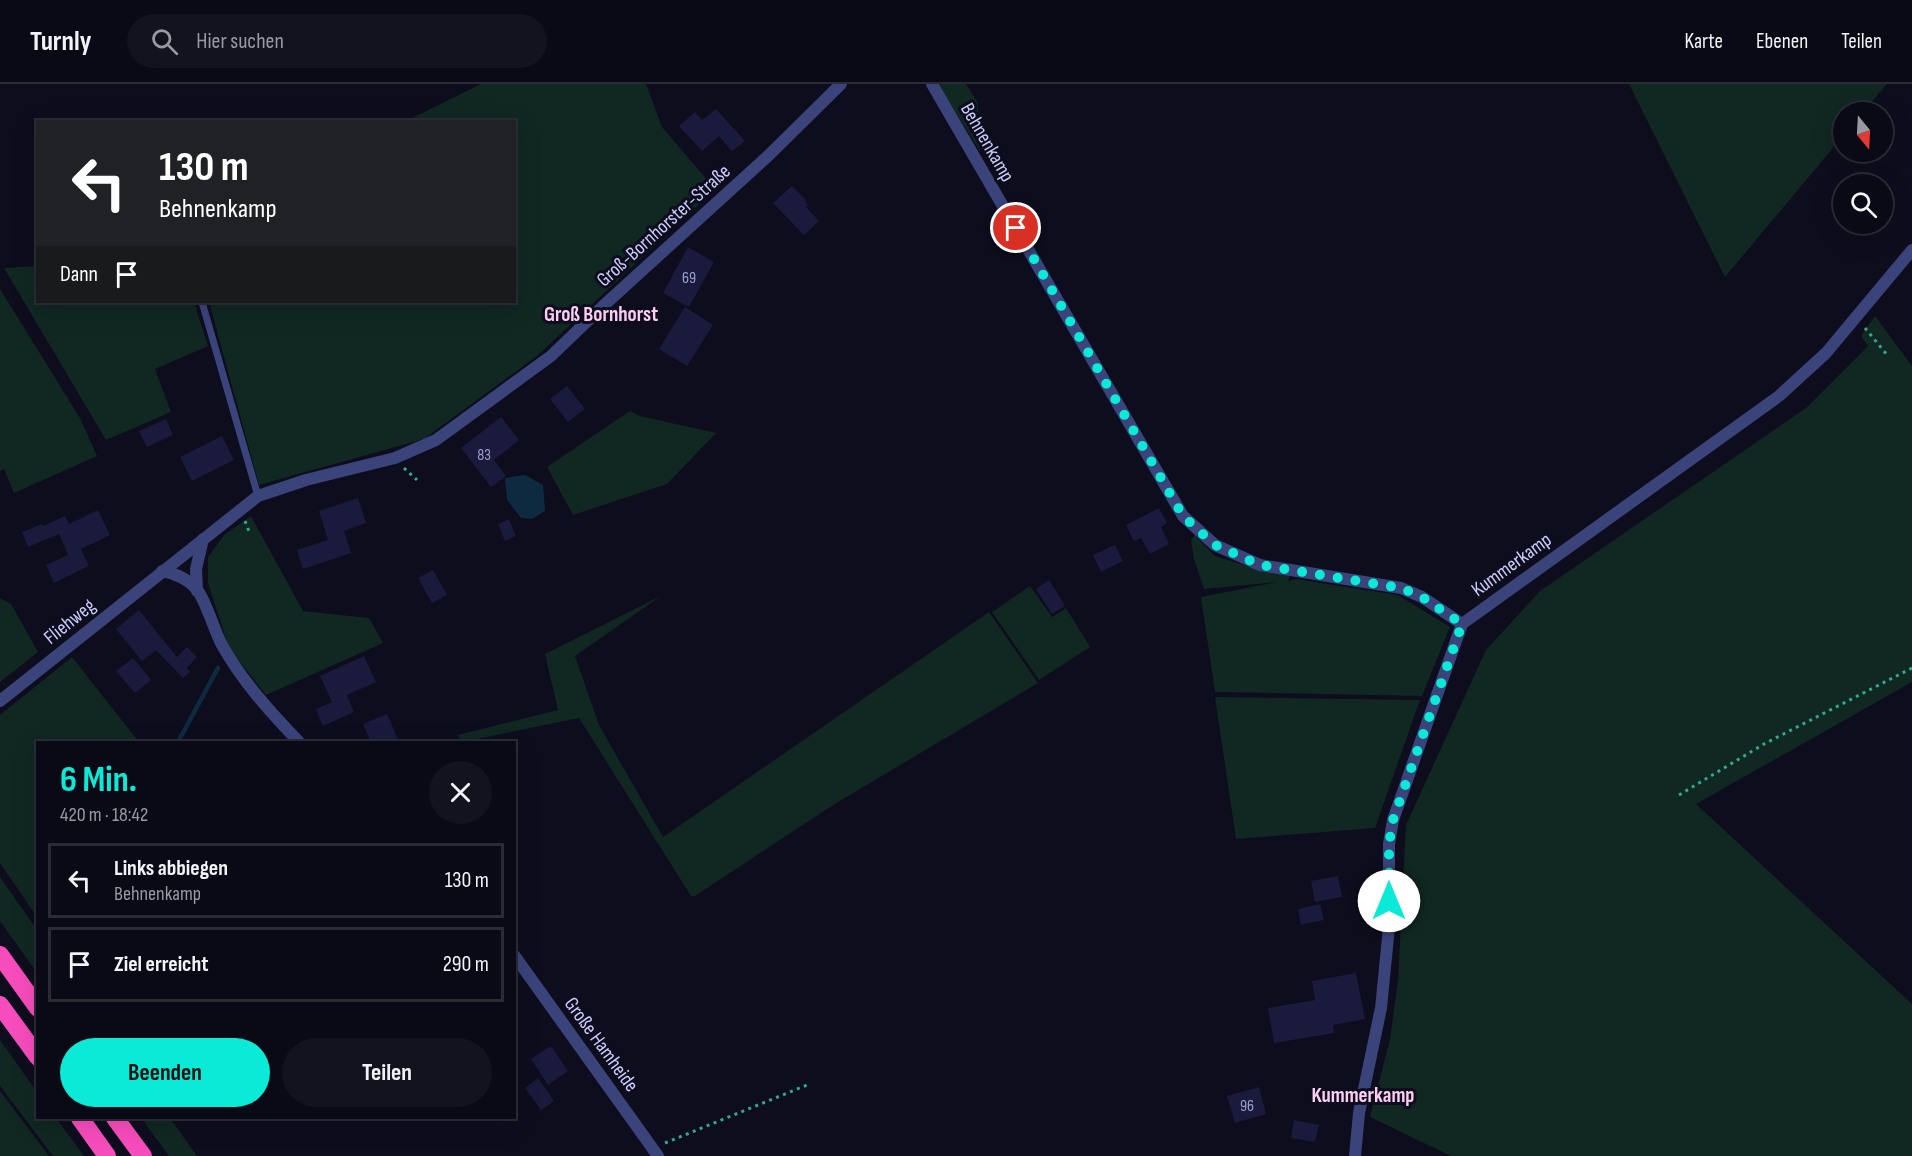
<!DOCTYPE html>
<html lang="de">
<head>
<meta charset="utf-8">
<style>
  :root { --surface:#0a0a16; --page:#13131f; --text:#f1f3f6; --muted:#999aa1; --line:#2a2b35; --accent:#0be9d7 }
  body { margin:0; font-family:"Sofia Sans Condensed",sans-serif; background:var(--page); color:var(--text); height:100vh; display:flex; flex-direction:column; font-size:22px; white-space:nowrap }
  * { box-sizing:border-box; margin:0 }
  p { font-size:20px; color:var(--muted) }
  .icon { flex:none; width:33px; height:33px; fill:none; stroke:currentColor; stroke-width:2; stroke-linecap:round; stroke-linejoin:round }
  .map { position:relative; flex:1; overflow:hidden }
  .sheet { position:absolute; left:36px; top:657px; width:480px; height:378px; display:flex; flex-direction:column; background:var(--surface); border-radius:0px; box-shadow:0 6px 24px #0002,0 0 0 2px var(--line) }
  .sheet>* { flex:none }
  .hud { position:absolute; left:36px; top:36px; width:480px; height:183px; border-radius:0px; box-shadow:0 6px 24px #0002,0 0 0 2px var(--line); background:#202124; color:#fff; overflow:hidden }
  .needle { width:39px; rotate:162deg }
  .tools { position:absolute; left:1833px; top:18px; display:grid; gap:12px }
  .tools a { display:grid; place-items:center; width:60px; height:60px; border-radius:50%; background:var(--surface); box-shadow:0 6px 24px #0002,0 0 0 2px var(--line); font-size:30px }
  .pin { position:absolute; display:grid; place-items:center; width:51px; height:51px; color:#fff; margin:-26px; border:3px solid #fff; border-radius:50%; box-shadow:0 2px 6px #0007 }
  .me { position:absolute; width:66px; margin:-33px; rotate:0deg; stroke-linejoin:round; filter:drop-shadow(0 0 4px #0008) }
  .turn { display:flex; align-items:center; gap:21px; height:126px; padding:0 24px; font-size:27px }
  .turn .icon { width:78px; height:78px; stroke-width:2.5 }
  .turn b { display:block; font-size:42px; line-height:51px }
  .then { display:flex; align-items:center; height:57px; padding:0 24px; background:#0003; gap:12px; font-size:22px }
  .round { display:grid; place-items:center; flex:none; width:63px; height:63px; border-radius:32px; background:var(--page) }
  .summary { display:flex; align-items:center; justify-content:space-between; height:102px; padding:0 24px }
  h1 { font-size:36px; font-weight:700; line-height:45px; color:var(--accent) }
  .primary-button { display:flex; gap:12px; margin-top:auto; padding:12px 24px }
  .primary-button a { flex:1; height:69px; border-radius:36px; background:var(--accent); color:#111; font-size:24px; font-weight:700; line-height:69px; text-align:center }
  .primary-button a+a { background:var(--page); color:var(--text) }
  ul { padding:0; list-style:none }
  li { display:flex; align-items:center; gap:18px; height:75px; margin:0 12px 9px; padding:0 12px; border:3px solid var(--line); border-radius:0px }
  li div { flex:1 }
  li b { display:block; font-size:22px }
  li em { font-style:normal }
  header { display:flex; align-items:center; gap:36px; box-sizing:border-box; height:84px; padding:0 30px; background:var(--surface); border-bottom:2px solid var(--line) }
  header strong { font-size:28px }
  nav { display:flex; gap:33px; margin-inline-start:auto; font-size:21px }
  .search { width:420px; height:54px; background:var(--page); display:flex; align-items:center; gap:15px; box-sizing:border-box; padding:0 21px; border-radius:33px; color:var(--muted); font-size:22px }
  .map>svg:first-child { display:block }
</style>
</head>
<body>
<header>
<strong>Turnly</strong>
<div class="search"><svg class="icon" aria-label="search" viewBox="0 0 24 24"><circle cx="10" cy="10" r="6"/><path d="M15 15l6 6"/></svg>Hier suchen</div>
<nav><a>Karte</a><a>Ebenen</a><a>Teilen</a></nav>
</header>
<div class="map">
<svg width="1912" height="1072" viewBox="0 0 1912 1072">
  <rect width="100%" height="100%" fill="#0d0d1d"/>
  <!-- green -->
  <path fill="#102722" d="M 481,0 L 646,0 L 662,43 L 715,105 L 537,272 L 424,355 L 259,401 L 209,218 L 514,218 L 514,38 L 406,37 Z
    M 938,0 L 966,0 L 978,19 L 980,67 Z
    M 1629,0 L 1887,0 L 1863,28 L 1844,28 L 1843,52 L 1725,193 Z
    M 37,182 L 38,218 L 194,218 L 208,262 L 155,285 L 171,328 L 106,356 L 4,184 Z
    M 0,205 L 80,334 L 97,372 L 14,409 L 4,385 L 0,387 Z
    M 1875,232 L 1912,282 L 1912,598 L 1696,720 L 1912,920 L 1912,1072 L 1451,1072 L 1370,1033 L 1390,955 L 1398,896 L 1406,741 L 1486,566 L 1540,507 L 1806,324 L 1868,262 L 1861,252 Z
    M 630,327 L 640,332 L 716,349 L 667,400 L 573,431 L 547,383 Z
    M 251,432 L 303,527 L 369,534 L 383,559 L 266,611 L 229,564 L 208,499 L 208,473 L 224,451 Z
    M 1195,451 L 1215,472 L 1257,485 L 1290,489 L 1288,497 L 1296,495 L 1398,511 L 1450,543 L 1422,612 L 1215,608 L 1201,513 L 1277,498 L 1204,505 L 1194,475 L 1191,456 Z
    M 1030,502 L 1052,533 L 1066,524 L 1090,563 L 1039,596 L 992,528 Z
    M 661,512 L 575,572 L 599,641 L 663,753 L 989,528 L 1038,599 L 833,721 L 695,812 L 691,812 L 579,634 L 462,658 L 460,658 L 458,651 L 558,626 L 545,570 Z
    M 0,514 L 11,520 L 38,568 L 0,598 Z
    M 72,573 L 139,658 L 38,658 L 37,833 L 0,779 L 0,631 Z
    M 1215,613 L 1420,616 L 1375,744 L 1236,755 Z
    M 0,793 L 37,846 L 37,889 L 0,837 Z
    M 0,956 L 37,1008 L 38,1034 L 56,1034 L 84,1072 L 53,1072 L 0,1002 Z
    M 0,1007 L 49,1072 L 0,1072 Z
    M 141,1034 L 170,1034 L 197,1072 L 169,1072 Z"/>
  <!-- water -->
  <path fill="#0e2a40" d="M 525,391 L 543,401 L 545,427 L 532,435 L 521,434 L 507,416 L 505,394 Z"/>
  <g fill="none" stroke-linecap="round" stroke-linejoin="round">
    <!-- stream -->
    <path stroke="#0e2a40" stroke-width="4.5" d="M 178,658 L 218,584"/>
  </g>
  <!-- building -->
  <path fill="#1a1a3d" d="M 716,25 L 745,57 L 732,67 L 719,52 L 702,67 L 679,42 L 695,28 L 702,36 Z
    M 792,102 L 806,116 L 805,117 L 808,122 L 806,123 L 819,137 L 804,151 L 773,119 Z
    M 688,163 L 714,178 L 689,223 L 663,209 Z
    M 685,223 L 713,241 L 687,282 L 659,265 Z
    M 567,302 L 585,325 L 568,338 L 550,315 Z
    M 501,333 L 519,356 L 494,376 L 506,392 L 491,403 L 461,364 Z
    M 166,335 L 173,351 L 147,363 L 139,347 Z
    M 222,352 L 234,376 L 192,397 L 180,373 Z
    M 358,414 L 366,439 L 344,447 L 351,469 L 303,485 L 297,466 L 328,456 L 319,427 Z
    M 1159,424 L 1167,439 L 1161,443 L 1169,460 L 1150,470 L 1141,454 L 1134,457 L 1126,441 Z
    M 98,426 L 110,451 L 81,465 L 89,482 L 54,499 L 46,481 L 68,471 L 59,450 L 28,463 L 22,448 L 42,440 L 43,442 L 65,432 L 69,440 Z
    M 509,435 L 516,452 L 505,457 L 498,440 Z
    M 1115,461 L 1123,477 L 1101,488 L 1093,471 Z
    M 433,486 L 447,511 L 432,519 L 418,494 Z
    M 1049,496 L 1065,522 L 1052,530 L 1036,505 Z
    M 139,526 L 177,573 L 187,563 L 197,573 L 187,584 L 190,588 L 183,594 L 156,566 L 142,577 L 116,545 Z
    M 364,572 L 376,598 L 347,611 L 354,628 L 323,642 L 316,625 L 332,618 L 320,592 Z
    M 133,574 L 151,596 L 135,609 L 116,587 Z
    M 387,630 L 399,658 L 371,658 L 363,640 Z
    M 1338,792 L 1342,813 L 1315,818 L 1311,797 Z
    M 1320,820 L 1324,836 L 1301,841 L 1298,825 Z
    M 1356,889 L 1365,935 L 1333,941 L 1334,949 L 1274,959 L 1268,924 L 1315,916 L 1312,897 Z
    M 551,962 L 568,987 L 548,1001 L 531,975 Z
    M 538,994 L 554,1017 L 541,1026 L 525,1004 Z
    M 1259,1003 L 1266,1030 L 1235,1039 L 1227,1012 Z
    M 1294,1036 L 1319,1041 L 1315,1058 L 1291,1054 Z"/>
  <g fill="none" stroke-linecap="round" stroke-linejoin="round">
    <!-- path -->
    <path stroke="#32a98d" stroke-width="3" stroke-dasharray="3 4.5" stroke-linecap="butt" d="M 696,107 L 705,115
      M 1865,244 L 1888,272
      M 404,384 L 417,396
      M 245,437 L 250,450
      M 1679,711 L 1764,660 L 1912,584
      M 665,1059 L 807,1001"/>
    <!-- service -->
    <path stroke="#3a437a" stroke-width="7" d="M 202,218 L 258,412"/>
    <!-- minor -->
    <path stroke="#3a437a" stroke-width="12" d="M 932,0 L 1183,432 L 1215,461 L 1260,481 L 1401,504 L 1422,513 L 1462,540
      M 162,487 C 175,489 190,496 198,507 C 207,520 214,546 222,561 C 242,597 271,629 299,658
      M 197,507 L 196,485 L 203,455
      M 0,617 L 258,412 L 306,396 L 395,374 L 436,356 L 551,272 L 602,223 L 769,71 L 841,0
      M 514,871 L 658,1072
      M 1355,1072 L 1359,1029 L 1381,924 L 1389,843 L 1389,760 L 1393,736 L 1462,540 L 1779,312 L 1826,269 L 1912,166"/>
    <!-- motorway -->
    <path stroke="#f74cbc" stroke-width="18" d="M 0,871 L 38,924
      M 0,921 L 38,973
      M 80,1034 L 107,1072
      M 115,1034 L 143,1072"/>
  </g>
  <g fill="none" stroke-linecap="round" stroke-linejoin="round">
    <!-- route -->
    <path stroke="#0be9d7" stroke-width="10" stroke-dasharray="0 18" d="M 1016,144 L 1183,432 L 1215,461 L 1260,481 L 1401,504 L 1422,513 L 1462,540 L 1393,736 L 1389,760 L 1389,817"/>
  </g>
  <g text-anchor="middle" stroke-width="6" stroke-linejoin="round" paint-order="stroke">
    <!-- number labels -->
    <g font-size="16" fill="#9fa1cd">
      <text x="689" y="199">69</text>
      <text x="484" y="376">83</text>
      <text x="1247" y="1027">96</text>
    </g>
    <!-- street labels -->
    <g font-size="20" fill="#cbcefd" stroke="#0d0d1d">
      <text transform="translate(988 58) rotate(60)" y="7">Behnenkamp</text>
      <text transform="translate(663 141) rotate(-42)" y="7">Groß-Bornhorster-Straße</text>
      <text transform="translate(1511 480) rotate(-36)" y="7">Kummerkamp</text>
      <text transform="translate(69 537) rotate(-39)" y="7">Fliehweg</text>
      <text transform="translate(602 960) rotate(54)" y="7">Große Hamheide</text>
    </g>
    <!-- neighbourhood labels -->
    <g font-size="21" font-weight="bold" fill="#fdcdf4" stroke="#0d0d1d">
      <text x="601" y="237">Groß Bornhorst</text>
      <text x="1363" y="1018">Kummerkamp</text>
    </g>
  </g>
</svg>
<div class="tools">
<a><svg class="needle" viewBox="-14 -14 28 28"><path d="M0-13l5 13h-10z" fill="#e53935"/><path d="M0 13l5-13h-10z" fill="#999aa1"/></svg></a>
<a><svg class="icon" aria-label="search" viewBox="0 0 24 24"><circle cx="10" cy="10" r="6"/><path d="M15 15l6 6"/></svg></a>
</div>
<div class="pin" style="left:1016px;top:144px;background:#d93025"><svg class="icon" aria-label="arrive" viewBox="0 0 24 24"><path d="M6 21V4h12l-3 4 3 4H6"/></svg></div>
<svg class="me" style="left:1389px;top:817px" viewBox="-20 -20 40 40"><circle r="19" fill="#fff"/><path d="M0-13L10 11 0 6-10 11z" fill="#0be9d7"/></svg>
<div class="hud">
<div class="turn"><svg class="icon" aria-label="left" viewBox="0 0 24 24"><path d="M17 20v-9H6M10 6l-5 5 5 5"/></svg><div><b>130 m</b>Behnenkamp</div></div>
<div class="then">Dann<svg class="icon" aria-label="arrive" viewBox="0 0 24 24"><path d="M6 21V4h12l-3 4 3 4H6"/></svg></div>
</div>
<section class="sheet">
<div class="summary"><div><h1>6 Min.</h1><p>420 m · 18:42</p></div><a class="round"><svg class="icon" aria-label="close" viewBox="0 0 24 24"><path d="M6 6l12 12M18 6L6 18"/></svg></a></div>
<ul>
<li><svg class="icon" aria-label="left" viewBox="0 0 24 24"><path d="M17 20v-9H6M10 6l-5 5 5 5"/></svg><div><b>Links abbiegen</b><p>Behnenkamp</p></div><em>130 m</em></li>
<li><svg class="icon" aria-label="arrive" viewBox="0 0 24 24"><path d="M6 21V4h12l-3 4 3 4H6"/></svg><div><b>Ziel erreicht</b></div><em>290 m</em></li>
</ul>
<div class="primary-button"><a>Beenden</a><a>Teilen</a></div>
</section>
</div>
</body>
</html>
